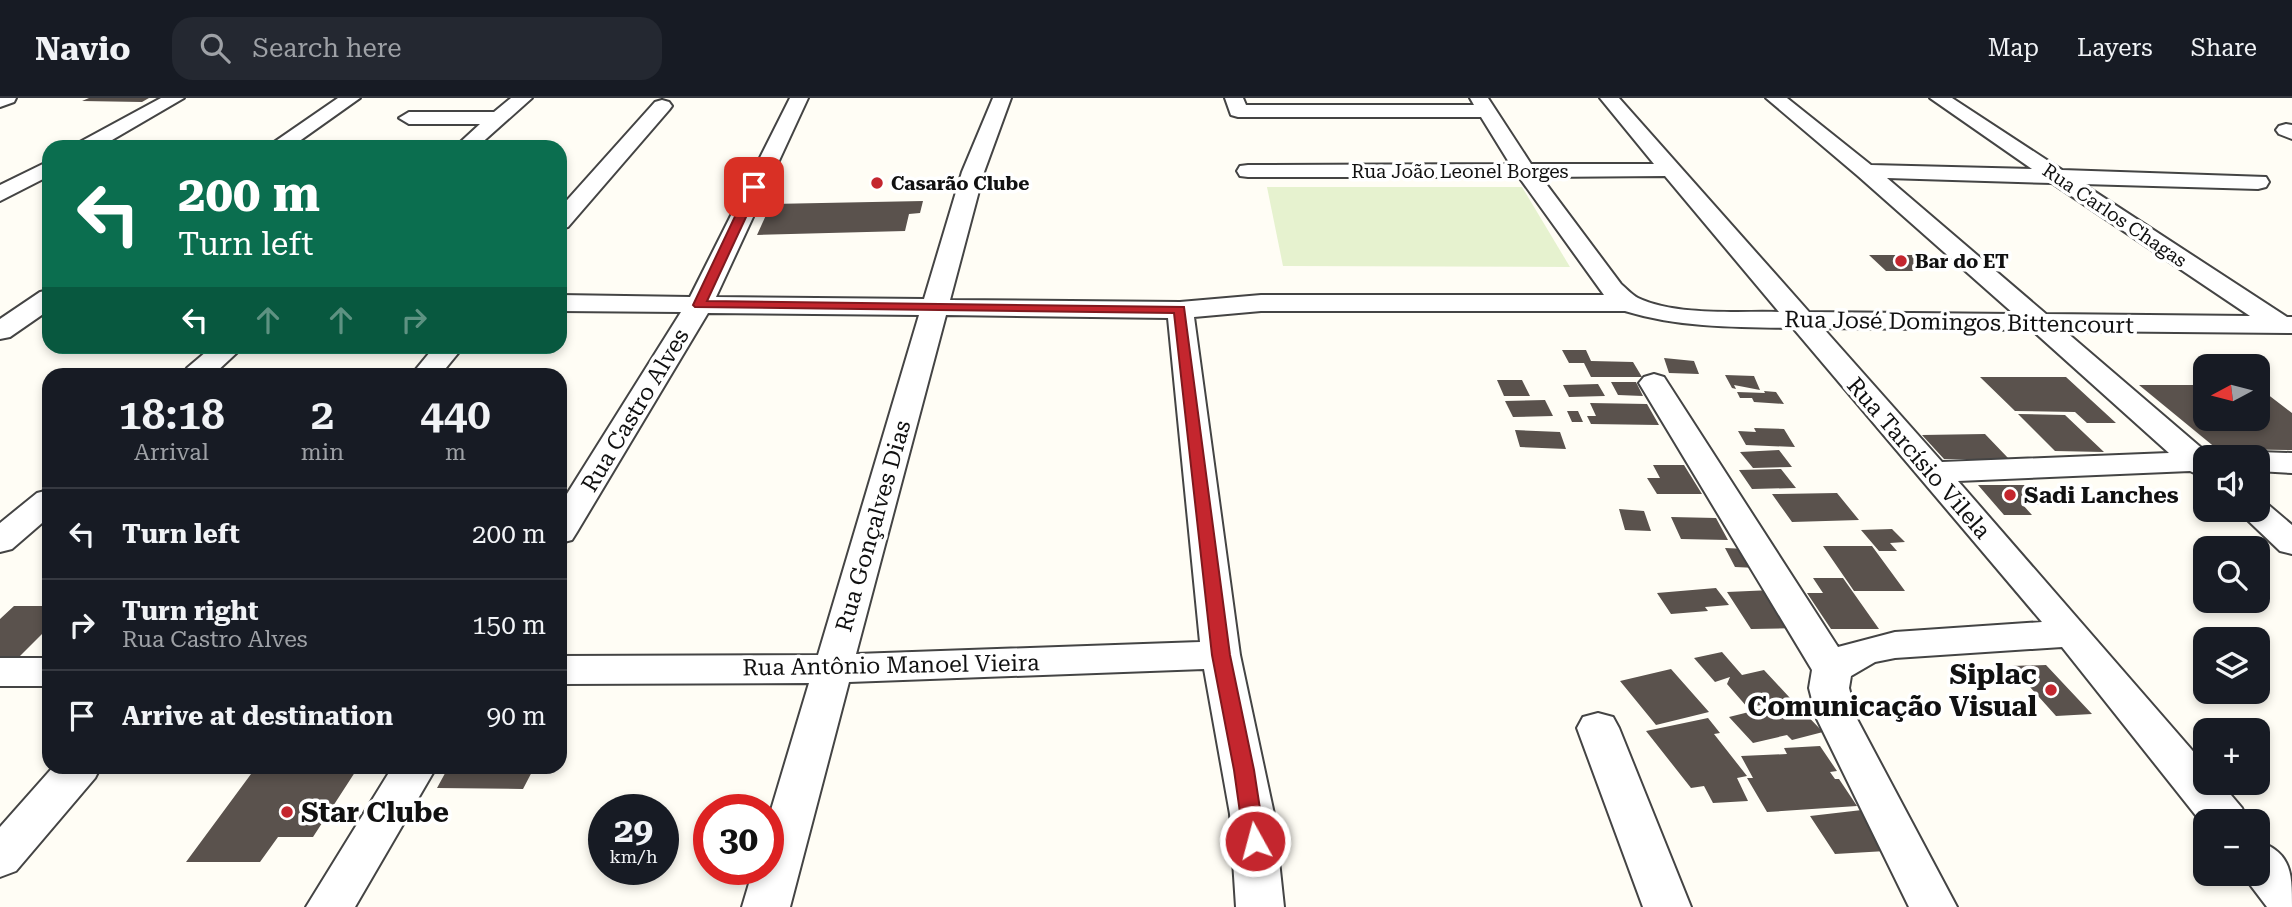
<!DOCTYPE html>
<html lang="en">
<head>
<meta charset="utf-8">
<style>
  :root { --surface:#171b24; --page:#242831; --text:#f1f3f6; --muted:#9ea1a6; --line:#363941 }
  body { margin:0; font-family:"Roboto Serif",serif; background:var(--page); color:var(--text); height:100vh; display:flex; flex-direction:column; font-size:26px; white-space:nowrap }
  * { box-sizing:border-box; margin:0 }
  p { font-size:23px; color:var(--muted) }
  .icon { flex:none; width:38px; height:38px; fill:none; stroke:currentColor; stroke-width:2; stroke-linecap:round; stroke-linejoin:round }
  .map { position:relative; flex:1; overflow:hidden }
  .panel { position:absolute; left:42px; top:270px; width:525px; height:406px; display:flex; flex-direction:column; background:var(--surface); border-radius:21px; box-shadow:0 4px 10px #0003 }
  .panel>* { flex:none }
  .banner { position:absolute; left:42px; top:42px; width:525px; height:214px; border-radius:21px; box-shadow:0 4px 10px #0003; background:#0b6e4f; color:#fff; overflow:hidden }
  .needle { width:46px; rotate:263deg }
  .controls { position:absolute; left:2193px; top:256px; display:grid; gap:14px }
  .controls a { display:grid; place-items:center; width:77px; height:77px; border-radius:14px; background:var(--surface); box-shadow:0 4px 10px #0003; font-size:35px }
  .speed { position:absolute; left:588px; top:696px; display:flex; gap:14px; font-size:35px; font-weight:700; text-align:center }
  .speed>* { display:grid; place-content:center; width:91px; height:91px; border-radius:50%; background:var(--surface); box-shadow:0 4px 10px #0003; line-height:1 }
  .speed small { font-size:18px; font-weight:400 }
  .speed .limit { border:10px solid #d22; background:#fff; color:#111 }
  .pin { position:absolute; display:grid; place-items:center; width:60px; height:60px; color:#fff; margin:-30px; border-radius:14px; box-shadow:0 4px 10px #0006 }
  .me { position:absolute; width:77px; margin:-38px; rotate:353deg; stroke-linejoin:round; filter:drop-shadow(0 0 5px #0008) }
  .turn { display:flex; align-items:center; gap:24px; height:147px; padding:0 21px; font-size:32px }
  .turn .icon { width:91px; height:91px; stroke-width:2.5 }
  .turn b { display:block; font-size:49px; line-height:60px }
  .lanes { display:flex; align-items:center; height:66px; padding:0 21px; background:#0003; justify-content:center; gap:35px; direction:ltr }
  .lanes .off { opacity:.35 }
  .eta { display:flex; justify-content:space-evenly; align-items:center; height:119px; text-align:center }
  .eta b { font-size:42px; font-weight:600; line-height:49px }
  ul { padding:0; list-style:none }
  li { display:flex; align-items:center; gap:21px; height:91px; padding:0 21px; border-top:2px solid var(--line) }
  li div { flex:1 }
  li b { display:block; font-size:26px }
  li em { font-style:normal }
  header { display:flex; align-items:center; gap:42px; box-sizing:border-box; height:98px; padding:0 35px; background:var(--surface); border-bottom:2px solid var(--line) }
  header strong { font-size:33px }
  nav { display:flex; gap:38px; margin-inline-start:auto; font-size:24px }
  .search { width:490px; height:63px; background:var(--page); display:flex; align-items:center; gap:18px; box-sizing:border-box; padding:0 24px; border-radius:21px; color:var(--muted); font-size:26px }
  .map>svg:first-child { display:block }
</style>
</head>
<body>
<header>
<strong>Navio</strong>
<div class="search"><svg class="icon" aria-label="search" viewBox="0 0 24 24"><circle cx="10" cy="10" r="6"/><path d="M15 15l6 6"/></svg>Search here</div>
<nav><a>Map</a><a>Layers</a><a>Share</a></nav>
</header>
<div class="map">
<svg width="2292" height="809" viewBox="0 0 2292 809">
  <rect width="100%" height="100%" fill="#fffdf5"/>
  <!-- pitch -->
  <path fill="#e6f2cf" d="M 1267,89 L 1522,89 L 1570,169 L 1283,168 Z"/>
  <!-- building -->
  <path fill="#5a524d" d="M 89,0 L 149,0 L 142,4 L 82,3 Z
    M 923,103 L 920,115 L 909,116 L 905,133 L 757,137 L 771,106 Z
    M 1869,157 L 1918,157 L 1932,169 L 1919,169 L 1923,173 L 1886,173 Z
    M 1562,252 L 1586,252 L 1591,263 L 1633,264 L 1642,279 L 1591,279 L 1584,265 L 1569,265 Z
    M 1664,260 L 1694,263 L 1699,276 L 1669,275 Z
    M 1725,277 L 1754,278 L 1760,292 L 1734,287 L 1736,291 L 1732,290 Z
    M 1980,279 L 2066,279 L 2116,325 L 2087,325 L 2075,314 L 2015,313 Z
    M 1497,282 L 1522,282 L 1530,298 L 1504,298 Z
    M 1611,284 L 1636,284 L 1643,298 L 1618,297 Z
    M 1598,286 L 1605,298 L 1569,299 L 1563,287 Z
    M 2139,287 L 2205,287 L 2205,320 L 2258,320 L 2258,289 L 2292,315 L 2292,352 L 2217,351 Z
    M 1764,293 L 1776,294 L 1784,306 L 1754,304 L 1752,300 L 1740,300 L 1737,294 L 1765,295 Z
    M 1545,302 L 1553,318 L 1513,319 L 1505,303 Z
    M 1590,305 L 1647,306 L 1659,327 L 1591,326 L 1587,318 L 1596,318 Z
    M 1567,313 L 1578,313 L 1583,324 L 1572,324 Z
    M 2018,316 L 2065,317 L 2104,354 L 2055,353 Z
    M 1754,330 L 1784,331 L 1795,349 L 1746,347 L 1738,333 L 1756,334 Z
    M 1515,332 L 1560,334 L 1566,351 L 1520,349 Z
    M 1985,336 L 2009,361 L 1944,361 L 1922,337 Z
    M 1779,352 L 1792,369 L 1753,370 L 1740,354 Z
    M 1653,367 L 1684,367 L 1702,396 L 1657,396 L 1647,380 L 1660,380 Z
    M 1781,371 L 1796,390 L 1752,391 L 1739,372 Z
    M 1978,387 L 2024,387 L 2044,407 L 2023,407 L 2032,417 L 2004,417 Z
    M 1837,395 L 1859,422 L 1792,424 L 1772,396 Z
    M 1619,411 L 1644,413 L 1651,433 L 1625,432 Z
    M 1671,419 L 1716,420 L 1728,442 L 1681,441 Z
    M 1892,431 L 1905,444 L 1890,445 L 1897,453 L 1879,453 L 1861,432 Z
    M 1823,448 L 1872,448 L 1905,493 L 1854,493 Z
    M 1725,450 L 1747,451 L 1757,470 L 1735,469 Z
    M 1813,480 L 1843,480 L 1879,531 L 1831,531 L 1807,495 L 1823,495 Z
    M 1716,490 L 1729,507 L 1705,509 L 1708,513 L 1671,516 L 1657,495 Z
    M 1772,492 L 1798,530 L 1751,531 L 1727,494 Z
    M 14,508 L 49,508 L 49,529 L 16,562 L 0,562 L 0,521 Z
    M 1722,554 L 1742,577 L 1764,572 L 1790,600 L 1748,610 L 1727,586 L 1730,579 L 1715,584 L 1694,560 Z
    M 2046,567 L 2092,616 L 2056,618 L 2011,568 Z
    M 1671,571 L 1709,614 L 1656,627 L 1620,583 Z
    M 1793,603 L 1823,634 L 1792,642 L 1787,637 L 1753,645 L 1729,619 Z
    M 1708,620 L 1720,635 L 1714,636 L 1747,678 L 1737,680 L 1748,703 L 1713,705 L 1704,688 L 1691,690 L 1646,633 Z
    M 1820,648 L 1837,673 L 1830,674 L 1835,681 L 1839,681 L 1857,708 L 1767,714 L 1747,680 L 1753,680 L 1741,658 L 1787,656 L 1784,650 Z
    M 257,668 L 359,668 L 313,739 L 278,739 L 260,764 L 186,764 Z
    M 449,668 L 535,668 L 523,691 L 437,690 Z
    M 1862,712 L 1886,753 L 1835,756 L 1810,718 Z"/>
  <g fill="none" stroke-linecap="round" stroke-linejoin="round">
    <!-- street casing -->
    <g stroke="#444" stroke-width="4">
      <path id="street" d="M 0,0 L 16,0 L 14,4 L 0,9 Z
        M 161,0 L 184,0 L 100,49 L 75,49 L 78,45 Z
        M 338,0 L 360,0 L 291,49 L 267,49 Z
        M 511,0 L 532,0 L 477,49 L 455,49 L 480,26 L 409,26 L 399,20 L 409,14 L 494,14 Z
        M 790,0 L 808,0 L 716,199 L 924,201 L 962,74 L 993,0 L 1011,0 L 984,74 L 950,202 L 1180,204 L 1261,197 L 1604,197 L 1519,79 L 1248,79 L 1240,78 L 1237,73 L 1240,68 L 1248,67 L 1510,66 L 1481,19 L 1238,19 L 1231,17 L 1225,0 L 1243,0 L 1246,7 L 1474,7 L 1470,0 L 1488,0 L 1531,66 L 1654,66 L 1600,0 L 1619,0 L 1809,214 L 2014,216 L 1858,78 L 1766,0 L 1787,0 L 1871,67 L 2032,71 L 1930,0 L 1952,0 L 2062,72 L 2266,79 L 2269,84 L 2266,89 L 2258,91 L 2083,86 L 2287,219 L 2292,219 L 2292,235 L 2065,233 L 2205,353 L 2216,356 L 2218,359 L 2205,359 L 2205,380 L 2190,373 L 1958,383 L 2205,667 L 2205,684 L 2220,684 L 2242,710 L 2248,723 L 2205,723 L 2205,729 L 2062,549 L 1895,560 L 1875,564 L 1851,578 L 1849,590 L 1857,621 L 1957,809 L 1909,809 L 1817,621 L 1809,590 L 1812,572 L 1639,285 L 1644,279 L 1654,276 L 1664,279 L 1838,549 L 1895,534 L 2042,524 L 1793,230 C 1736,229 1681,230 1625,213 L 1261,213 L 1194,219 L 1240,557 L 1274,716 L 1284,809 L 1236,809 L 1230,716 L 1204,571 L 849,584 L 790,809 L 742,809 L 753,772 L 768,772 L 768,722 L 809,585 L 560,586 L 560,558 L 818,557 L 919,217 L 708,215 L 577,434 L 572,442 L 560,445 L 560,407 L 681,214 L 560,213 L 560,197 L 690,199 ZM 1665,78 L 1779,214 C 1737,213 1676,218 1638,200 C 1632,197 1626,190 1621,186 L 1541,79 ZM 1887,80 L 2052,85 L 2250,218 L 2046,216 ZM 946,217 L 1168,220 L 1200,544 L 856,556 ZM 1823,230 L 2032,232 L 2169,355 L 1942,364 Z
        M 662,2 L 669,4 L 672,8 L 669,12 L 568,129 L 560,131 L 560,110 L 655,4 Z
        M 2286,26 L 2292,27 L 2292,41 L 2279,36 L 2276,32 L 2279,28 Z
        M 49,63 L 49,78 L 0,103 L 0,87 Z
        M 49,192 L 49,212 L 10,239 L 0,241 L 0,221 L 40,194 Z
        M 213,248 L 244,248 L 214,276 L 183,276 L 187,270 Z
        M 435,248 L 464,248 L 441,276 L 412,276 Z
        M 2258,354 L 2292,355 L 2292,375 L 2258,373 L 2258,359 L 2246,359 Z
        M 49,392 L 49,419 L 12,451 L 0,454 L 0,425 L 37,395 Z
        M 2258,402 L 2265,404 L 2292,427 L 2292,456 L 2280,453 L 2236,411 L 2258,411 Z
        M 0,560 L 49,560 L 49,588 L 0,588 Z
        M 1598,615 L 1613,619 L 1619,630 L 1691,809 L 1643,809 L 1577,630 L 1583,619 Z
        M 54,668 L 101,668 L 95,680 L 16,773 L 0,779 L 0,729 Z
        M 393,668 L 437,668 L 355,809 L 306,809 Z
        M 2258,743 C 2292,755 2292,776 2292,809 L 2267,809 L 2242,776 L 2258,775 Z"/>
    </g>
    <!-- street -->
    <use href="#street" fill="#fff" fill-rule="evenodd"/>
  </g>
  <!-- route -->
  <path fill="#c4262e" stroke="#7f191e" stroke-width="2" d="M 754,86 L 760,89 L 707,203 L 1184,209 L 1230,557 L 1254,672 L 1265,743 L 1262,749 L 1255,752 L 1247,749 L 1244,743 L 1234,672 L 1212,557 L 1174,215 L 695,209 L 693,207 L 749,89 Z"/>
  <!-- markers -->
  <g fill="#c4262e" stroke="#fff" stroke-width="2.5">
    <circle cx="877" cy="85" r="7"/>
    <circle cx="1901" cy="163" r="7"/>
    <circle cx="2010" cy="397" r="7"/>
    <circle cx="2051" cy="592" r="7"/>
    <circle cx="287" cy="714" r="7"/>
  </g>
  <g text-anchor="middle" stroke-width="7" stroke-linejoin="round" paint-order="stroke">
    <!-- far-street labels -->
    <g font-size="19" fill="#111" stroke="#fff">
      <text x="1460" y="80">Rua João Leonel Borges</text>
      <text transform="translate(2115 117) rotate(34)" y="7">Rua Carlos Chagas</text>
    </g>
    <!-- far-poi labels -->
    <g font-size="19" font-weight="bold" fill="#111" stroke="#fff" text-anchor="start">
      <text x="891" y="92">Casarão Clube</text>
      <text x="1915" y="170">Bar do ET</text>
    </g>
    <!-- street labels -->
    <g font-size="23" fill="#111" stroke="#fff">
      <text transform="translate(1959 224) rotate(1)" y="8">Rua José Domingos Bittencourt</text>
      <text transform="translate(635 312) rotate(-59)" y="8">Rua Castro Alves</text>
      <text transform="translate(1919 360) rotate(49)" y="8">Rua Tarcísio Vilela</text>
      <text transform="translate(873 428) rotate(-74)" y="8">Rua Gonçalves Dias</text>
      <text transform="translate(891 567) rotate(-1)" y="8">Rua Antônio Manoel Vieira</text>
    </g>
    <!-- poi labels -->
    <g font-size="23" font-weight="bold" fill="#111" stroke="#fff" text-anchor="start">
      <text x="2024" y="405">Sadi Lanches</text>
    </g>
    <!-- near-poi labels -->
    <g font-size="28" font-weight="bold" fill="#111" stroke="#fff" text-anchor="end">
      <text x="2037" y="586">Siplac<tspan x="2037" dy="32">Comunicação Visual</tspan></text>
      <text x="301" y="724" text-anchor="start">Star Clube</text>
    </g>
  </g>
</svg>
<div class="controls">
<a><svg class="needle" viewBox="-14 -14 28 28"><path d="M0-13l5 13h-10z" fill="#e53935"/><path d="M0 13l5-13h-10z" fill="#9ea1a6"/></svg></a>
<a><svg class="icon" aria-label="sound" viewBox="0 0 24 24"><path d="M4 9h4l5-4v14l-5-4H4zM17 9q2 3 0 6"/></svg></a>
<a><svg class="icon" aria-label="search" viewBox="0 0 24 24"><circle cx="10" cy="10" r="6"/><path d="M15 15l6 6"/></svg></a>
<a><svg class="icon" aria-label="layers" viewBox="0 0 24 24"><path d="M12 4l9 5-9 5-9-5zM3 14l9 5 9-5"/></svg></a>
<a>+</a>
<a>−</a>
</div>
<div class="speed"><div>29<small>km/h</small></div><div class="limit">30</div></div>
<div class="pin" style="left:754px;top:89px;background:#d93025"><svg class="icon" aria-label="arrive" viewBox="0 0 24 24"><path d="M6 21V4h12l-3 4 3 4H6"/></svg></div>
<svg class="me" style="left:1255px;top:743px" viewBox="-20 -20 40 40"><circle r="17" fill="#c4262e" stroke="#fff" stroke-width="3"/><path d="M0-11L8 9 0 5-8 9z" fill="#fff"/></svg>
<div class="banner">
<div class="turn"><svg class="icon" aria-label="left" viewBox="0 0 24 24"><path d="M17 20v-9H6M10 6l-5 5 5 5"/></svg><div><b>200 m</b>Turn left</div></div>
<div class="lanes"><svg class="icon" aria-label="left" viewBox="0 0 24 24"><path d="M17 20v-9H6M10 6l-5 5 5 5"/></svg><svg class="icon off" aria-label="ahead" viewBox="0 0 24 24"><path d="M12 20V5M6 11l6-6 6 6"/></svg><svg class="icon off" aria-label="ahead" viewBox="0 0 24 24"><path d="M12 20V5M6 11l6-6 6 6"/></svg><svg class="icon off" aria-label="right" viewBox="0 0 24 24"><path d="M7 20v-9h11M14 6l5 5-5 5"/></svg></div>
</div>
<section class="panel">
<div class="eta">
<div><b>18:18</b><p>Arrival</p></div>
<div><b>2</b><p>min</p></div>
<div><b>440</b><p>m</p></div>
</div>
<ul>
<li><svg class="icon" aria-label="left" viewBox="0 0 24 24"><path d="M17 20v-9H6M10 6l-5 5 5 5"/></svg><div><b>Turn left</b></div><em>200 m</em></li>
<li><svg class="icon" aria-label="right" viewBox="0 0 24 24"><path d="M7 20v-9h11M14 6l5 5-5 5"/></svg><div><b>Turn right</b><p>Rua Castro Alves</p></div><em>150 m</em></li>
<li><svg class="icon" aria-label="arrive" viewBox="0 0 24 24"><path d="M6 21V4h12l-3 4 3 4H6"/></svg><div><b>Arrive at destination</b></div><em>90 m</em></li>
</ul>
</section>
</div>
</body>
</html>
